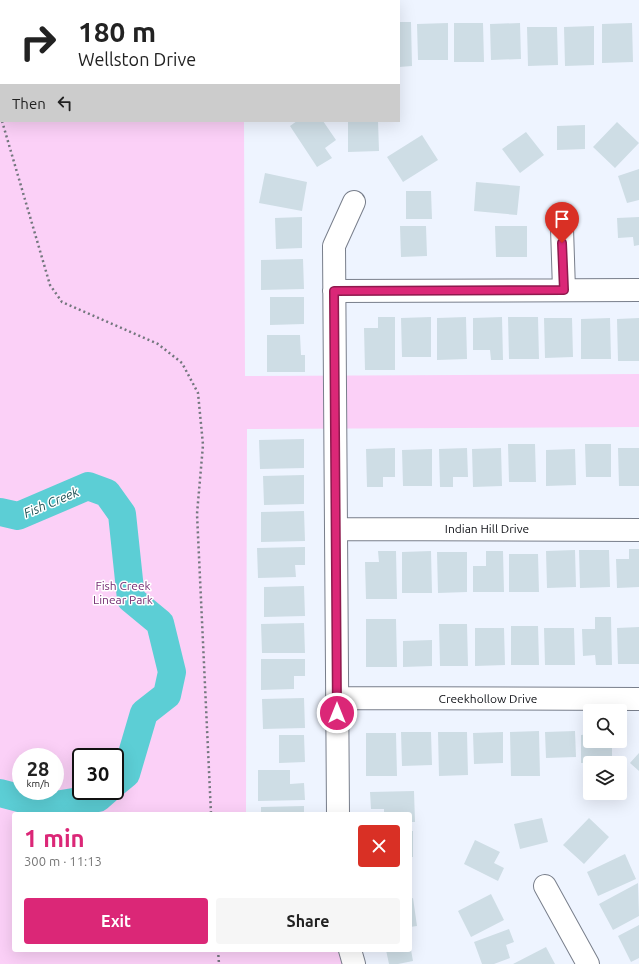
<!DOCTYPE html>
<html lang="en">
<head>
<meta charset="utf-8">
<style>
  :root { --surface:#fff; --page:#f6f6f6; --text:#222; --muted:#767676; --accent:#db2777 }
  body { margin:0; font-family:Ubuntu,sans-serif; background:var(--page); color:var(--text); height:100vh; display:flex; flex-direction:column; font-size:15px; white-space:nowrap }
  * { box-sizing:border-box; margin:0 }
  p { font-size:13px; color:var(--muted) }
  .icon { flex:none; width:22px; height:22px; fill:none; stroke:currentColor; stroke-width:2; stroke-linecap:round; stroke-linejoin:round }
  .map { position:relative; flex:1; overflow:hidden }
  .panel { position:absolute; left:12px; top:812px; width:400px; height:140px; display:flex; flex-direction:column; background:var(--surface); border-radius:4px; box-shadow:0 4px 16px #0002 }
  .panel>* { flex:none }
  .hud { position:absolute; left:0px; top:0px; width:400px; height:122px; box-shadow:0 4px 16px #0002; background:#fff; color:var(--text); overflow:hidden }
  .tools { position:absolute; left:583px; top:704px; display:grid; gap:8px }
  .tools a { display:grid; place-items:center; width:44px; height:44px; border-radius:4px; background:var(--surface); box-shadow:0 4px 16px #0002; font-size:20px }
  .speed { position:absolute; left:12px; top:748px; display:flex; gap:8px; font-size:20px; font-weight:700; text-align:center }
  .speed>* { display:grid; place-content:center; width:52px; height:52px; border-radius:50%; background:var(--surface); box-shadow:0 4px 16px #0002; line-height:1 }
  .speed small { font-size:10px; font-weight:400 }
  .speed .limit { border:2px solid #111; border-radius:6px; background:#fff; color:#111 }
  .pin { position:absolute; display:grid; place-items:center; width:34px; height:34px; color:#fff; margin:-41px -17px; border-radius:50% 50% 50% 0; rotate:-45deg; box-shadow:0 0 4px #0007 }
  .pin .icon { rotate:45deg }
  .me { position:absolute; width:44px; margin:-22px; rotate:0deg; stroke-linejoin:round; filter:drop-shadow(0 0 3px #0008) }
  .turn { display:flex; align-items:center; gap:14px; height:84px; padding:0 12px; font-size:18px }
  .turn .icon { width:52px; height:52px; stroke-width:2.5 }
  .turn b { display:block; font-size:28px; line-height:34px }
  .then { display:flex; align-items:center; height:38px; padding:0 12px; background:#0003; gap:8px; font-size:15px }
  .round { display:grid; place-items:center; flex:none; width:42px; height:42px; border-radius:4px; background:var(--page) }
  .head { display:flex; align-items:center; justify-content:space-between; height:68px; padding:0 12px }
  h1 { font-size:24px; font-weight:600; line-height:30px; color:var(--accent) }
  .button { display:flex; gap:8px; margin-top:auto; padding:8px 12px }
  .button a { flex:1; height:46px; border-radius:4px; background:var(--accent); color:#fff; font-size:16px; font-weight:600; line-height:46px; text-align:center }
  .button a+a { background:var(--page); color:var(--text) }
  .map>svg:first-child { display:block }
</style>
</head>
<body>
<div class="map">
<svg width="639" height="964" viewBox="0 0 639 964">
  <rect width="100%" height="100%" fill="#eef4ff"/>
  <!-- green -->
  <path fill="#fbd0f7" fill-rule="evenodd" d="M 0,45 L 1,121 L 244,121 L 245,376 L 639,374 L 639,427 L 247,429 L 246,814 L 14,814 L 14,950 L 341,950 L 345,964 L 0,964 ZM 21,757 L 55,757 L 55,791 L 21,791 ZM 81,757 L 115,757 L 115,791 L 81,791 Z"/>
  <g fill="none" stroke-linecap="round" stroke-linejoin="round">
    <!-- river -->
    <path stroke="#5cced5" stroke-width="28" d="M 0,512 L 18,516 L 88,486 L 107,493 L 122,514 L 131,599 L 160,623 L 172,672 L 167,695 L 144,713 L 126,774 L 115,783
      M 0,793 L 49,806 L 98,798 L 106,791"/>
  </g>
  <!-- building -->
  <path fill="#cedde5" d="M 399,22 L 411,22 L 412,66 L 399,67 Z
    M 448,23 L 448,60 L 418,60 L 417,24 Z
    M 454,23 L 483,23 L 484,62 L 454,62 Z
    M 520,23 L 521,59 L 491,60 L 490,24 Z
    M 632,23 L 633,62 L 602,63 L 602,24 Z
    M 594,26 L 594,65 L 565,66 L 564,27 Z
    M 527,27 L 557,27 L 558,65 L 528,66 Z
    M 297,121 L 323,121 L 336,140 L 325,148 L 332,158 L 317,167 L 290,126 Z
    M 348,121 L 378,121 L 379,151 L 348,152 Z
    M 617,122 L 639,143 L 615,168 L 593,147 Z
    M 585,125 L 585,149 L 557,150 L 557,126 Z
    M 526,132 L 544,155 L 520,173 L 502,149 Z
    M 422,135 L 438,160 L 403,182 L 387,157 Z
    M 639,169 L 639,200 L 627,203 L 618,176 Z
    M 265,173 L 307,182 L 302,211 L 259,203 Z
    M 476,182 L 520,186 L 517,215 L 474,211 Z
    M 406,191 L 431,191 L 432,219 L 406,219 Z
    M 302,217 L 302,248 L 276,249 L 275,218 Z
    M 639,217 L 639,245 L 634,246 L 633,237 L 618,238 L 617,218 Z
    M 400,226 L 426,226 L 427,256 L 401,257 Z
    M 495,226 L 527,226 L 527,257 L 496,257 Z
    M 303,259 L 304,289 L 261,290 L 261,260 Z
    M 270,297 L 304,297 L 304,324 L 270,325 Z
    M 378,317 L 395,317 L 395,370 L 365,370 L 364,328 L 378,328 Z
    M 431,317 L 431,357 L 402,357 L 401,318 Z
    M 466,317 L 467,359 L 437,360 L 437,318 Z
    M 502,317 L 503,360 L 491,360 L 490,350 L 473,350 L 473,318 Z
    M 508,317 L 538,317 L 539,359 L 509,359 Z
    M 544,318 L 572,318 L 573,357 L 545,358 Z
    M 610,318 L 611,359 L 581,359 L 581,319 Z
    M 639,318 L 639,361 L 618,361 L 617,319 Z
    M 267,335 L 300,335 L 301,355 L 305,355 L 305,372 L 267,372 Z
    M 304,439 L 304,468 L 260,469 L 259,440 Z
    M 508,444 L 535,444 L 536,482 L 509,482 Z
    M 585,444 L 611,444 L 611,477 L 586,477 Z
    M 395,448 L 395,477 L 383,477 L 383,487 L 367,487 L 366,449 Z
    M 467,448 L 468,477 L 453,477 L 453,487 L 440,487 L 439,449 Z
    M 501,448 L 502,486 L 473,487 L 472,449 Z
    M 618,448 L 639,448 L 639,486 L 619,486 Z
    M 432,449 L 432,486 L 403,486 L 402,450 Z
    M 575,449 L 576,485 L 546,486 L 546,450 Z
    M 304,475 L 304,504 L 264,505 L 263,476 Z
    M 304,511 L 305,541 L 261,542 L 261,512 Z
    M 305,547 L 305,565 L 295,565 L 296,577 L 258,578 L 257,548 Z
    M 629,549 L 639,549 L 639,587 L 617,588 L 616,559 L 629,559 Z
    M 575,550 L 576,587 L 547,588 L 546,551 Z
    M 579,550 L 609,550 L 610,587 L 580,588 Z
    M 378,551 L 396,551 L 397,599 L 366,599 L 365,562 L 379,562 Z
    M 431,551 L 432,593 L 402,593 L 402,552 Z
    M 486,551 L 503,551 L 504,592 L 473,592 L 473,566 L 486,566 Z
    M 437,552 L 467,552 L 467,592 L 438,593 Z
    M 509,554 L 538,554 L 539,592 L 509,592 Z
    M 304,586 L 305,616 L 264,617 L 264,587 Z
    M 595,617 L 611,617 L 612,665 L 596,665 L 595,655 L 583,656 L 582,629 L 595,629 Z
    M 366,619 L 396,619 L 397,667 L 366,667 Z
    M 304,623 L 305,653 L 262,653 L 261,624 Z
    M 439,624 L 467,624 L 468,666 L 440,666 Z
    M 511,626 L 538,626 L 539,665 L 511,665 Z
    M 639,627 L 639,664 L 618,664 L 617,628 Z
    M 475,628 L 504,628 L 505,665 L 475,666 Z
    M 544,628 L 574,628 L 575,665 L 545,665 Z
    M 432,640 L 432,666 L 403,667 L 403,641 Z
    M 261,659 L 305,659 L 305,676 L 294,676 L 294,689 L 261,690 Z
    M 304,698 L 305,728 L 263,729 L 262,699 Z
    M 539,731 L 540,776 L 511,776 L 510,732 Z
    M 575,731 L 576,757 L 546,758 L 545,732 Z
    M 401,732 L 431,732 L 432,765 L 402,766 Z
    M 438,732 L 467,732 L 468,775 L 439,776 Z
    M 503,732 L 503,763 L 474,764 L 473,733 Z
    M 366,733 L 396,733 L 397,776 L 366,776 Z
    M 590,734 L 590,741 L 612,741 L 612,762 L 581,763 L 581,735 Z
    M 279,735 L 304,735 L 305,762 L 279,763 Z
    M 639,753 L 639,771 L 630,763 Z
    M 258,770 L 290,770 L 290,784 L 304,783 L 305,800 L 258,801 Z
    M 414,791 L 415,822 L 410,822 L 410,814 L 384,814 L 384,809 L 371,809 L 370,792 Z
    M 304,806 L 304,814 L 261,814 L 261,807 Z
    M 542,818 L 548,842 L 520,849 L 514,824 Z
    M 589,818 L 609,837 L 584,864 L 563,845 Z
    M 410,831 L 413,831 L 413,857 L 410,857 Z
    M 475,840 L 500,852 L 494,863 L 504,868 L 498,881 L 464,864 Z
    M 625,854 L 636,879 L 598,896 L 587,872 Z
    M 638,883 L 639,916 L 613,930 L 599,904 Z
    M 491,894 L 504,920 L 471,937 L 458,911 Z
    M 413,898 L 417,926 L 410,927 L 410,899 Z
    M 639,925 L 639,958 L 631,962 L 618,936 Z
    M 509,929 L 514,942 L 506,945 L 510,958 L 494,964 L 482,964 L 474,942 Z
    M 546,947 L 555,964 L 513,964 Z
    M 386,950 L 411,950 L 413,961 L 398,964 L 389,964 Z"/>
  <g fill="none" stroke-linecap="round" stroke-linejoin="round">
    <!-- minor casing -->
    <g stroke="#787e8b" stroke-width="24">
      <path id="minor" d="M 17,0 L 20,1
        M 118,1 L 125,0
        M 562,228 L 564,290
        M 334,291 L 639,290
        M 336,529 L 639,530
        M 337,698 L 639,699
        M 338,814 L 334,246 L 354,202
        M 545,886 L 588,964
        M 350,950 L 354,964"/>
    </g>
    <!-- path -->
    <path stroke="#73777e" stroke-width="2.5" stroke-dasharray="2 3" stroke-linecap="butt" d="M 0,115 L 1,119
      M 2,121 L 50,285 L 62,302 L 158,344 L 182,363 L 198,393 L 203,445 L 197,514 L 211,814
      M 218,950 L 219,964"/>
    <!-- minor -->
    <use href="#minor" stroke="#fff" stroke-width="22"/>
  </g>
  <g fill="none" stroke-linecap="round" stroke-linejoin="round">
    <!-- route casing -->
    <g stroke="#8e194d" stroke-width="10">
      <path id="route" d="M 337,713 L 334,291 L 564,290 L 562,243"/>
    </g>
    <!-- route -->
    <use href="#route" stroke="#db2777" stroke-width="7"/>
  </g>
  <g text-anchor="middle" stroke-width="3" stroke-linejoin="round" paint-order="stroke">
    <!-- street labels -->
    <g font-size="12" fill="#0e1015" stroke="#fff">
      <text x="487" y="533">Indian Hill Drive</text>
      <text x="488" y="703">Creekhollow Drive</text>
    </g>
    <!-- park labels -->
    <g font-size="12" fill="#752e73" stroke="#fff">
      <text x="123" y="590">Fish Creek<tspan x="123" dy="14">Linear Park</tspan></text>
    </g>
    <!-- water labels -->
    <g font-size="13" font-style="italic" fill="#245659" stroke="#fff">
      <text transform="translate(51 502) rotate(-23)" y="5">Fish Creek</text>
    </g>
  </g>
</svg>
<div class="tools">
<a><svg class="icon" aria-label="search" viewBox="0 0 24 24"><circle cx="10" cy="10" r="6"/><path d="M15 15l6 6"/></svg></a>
<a><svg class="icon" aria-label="layers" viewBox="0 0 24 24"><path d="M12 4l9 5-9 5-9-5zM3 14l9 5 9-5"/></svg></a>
</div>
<div class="speed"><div>28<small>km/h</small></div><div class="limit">30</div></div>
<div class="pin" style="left:562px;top:243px;background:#d93025"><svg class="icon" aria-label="arrive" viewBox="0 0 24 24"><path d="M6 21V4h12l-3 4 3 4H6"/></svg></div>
<svg class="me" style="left:337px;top:713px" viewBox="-20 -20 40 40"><circle r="17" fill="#db2777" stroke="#fff" stroke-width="3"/><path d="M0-11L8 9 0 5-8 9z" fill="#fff"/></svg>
<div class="hud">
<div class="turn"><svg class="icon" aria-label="right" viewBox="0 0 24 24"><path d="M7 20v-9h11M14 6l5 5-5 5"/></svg><div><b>180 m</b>Wellston Drive</div></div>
<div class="then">Then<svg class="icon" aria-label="left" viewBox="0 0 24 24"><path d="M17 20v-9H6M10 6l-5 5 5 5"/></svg></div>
</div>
<section class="panel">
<div class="head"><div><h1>1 min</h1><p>300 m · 11:13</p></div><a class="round" style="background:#d93025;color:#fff"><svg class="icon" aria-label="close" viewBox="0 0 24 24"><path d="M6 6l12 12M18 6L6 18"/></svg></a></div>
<div class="button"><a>Exit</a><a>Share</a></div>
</section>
</div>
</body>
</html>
